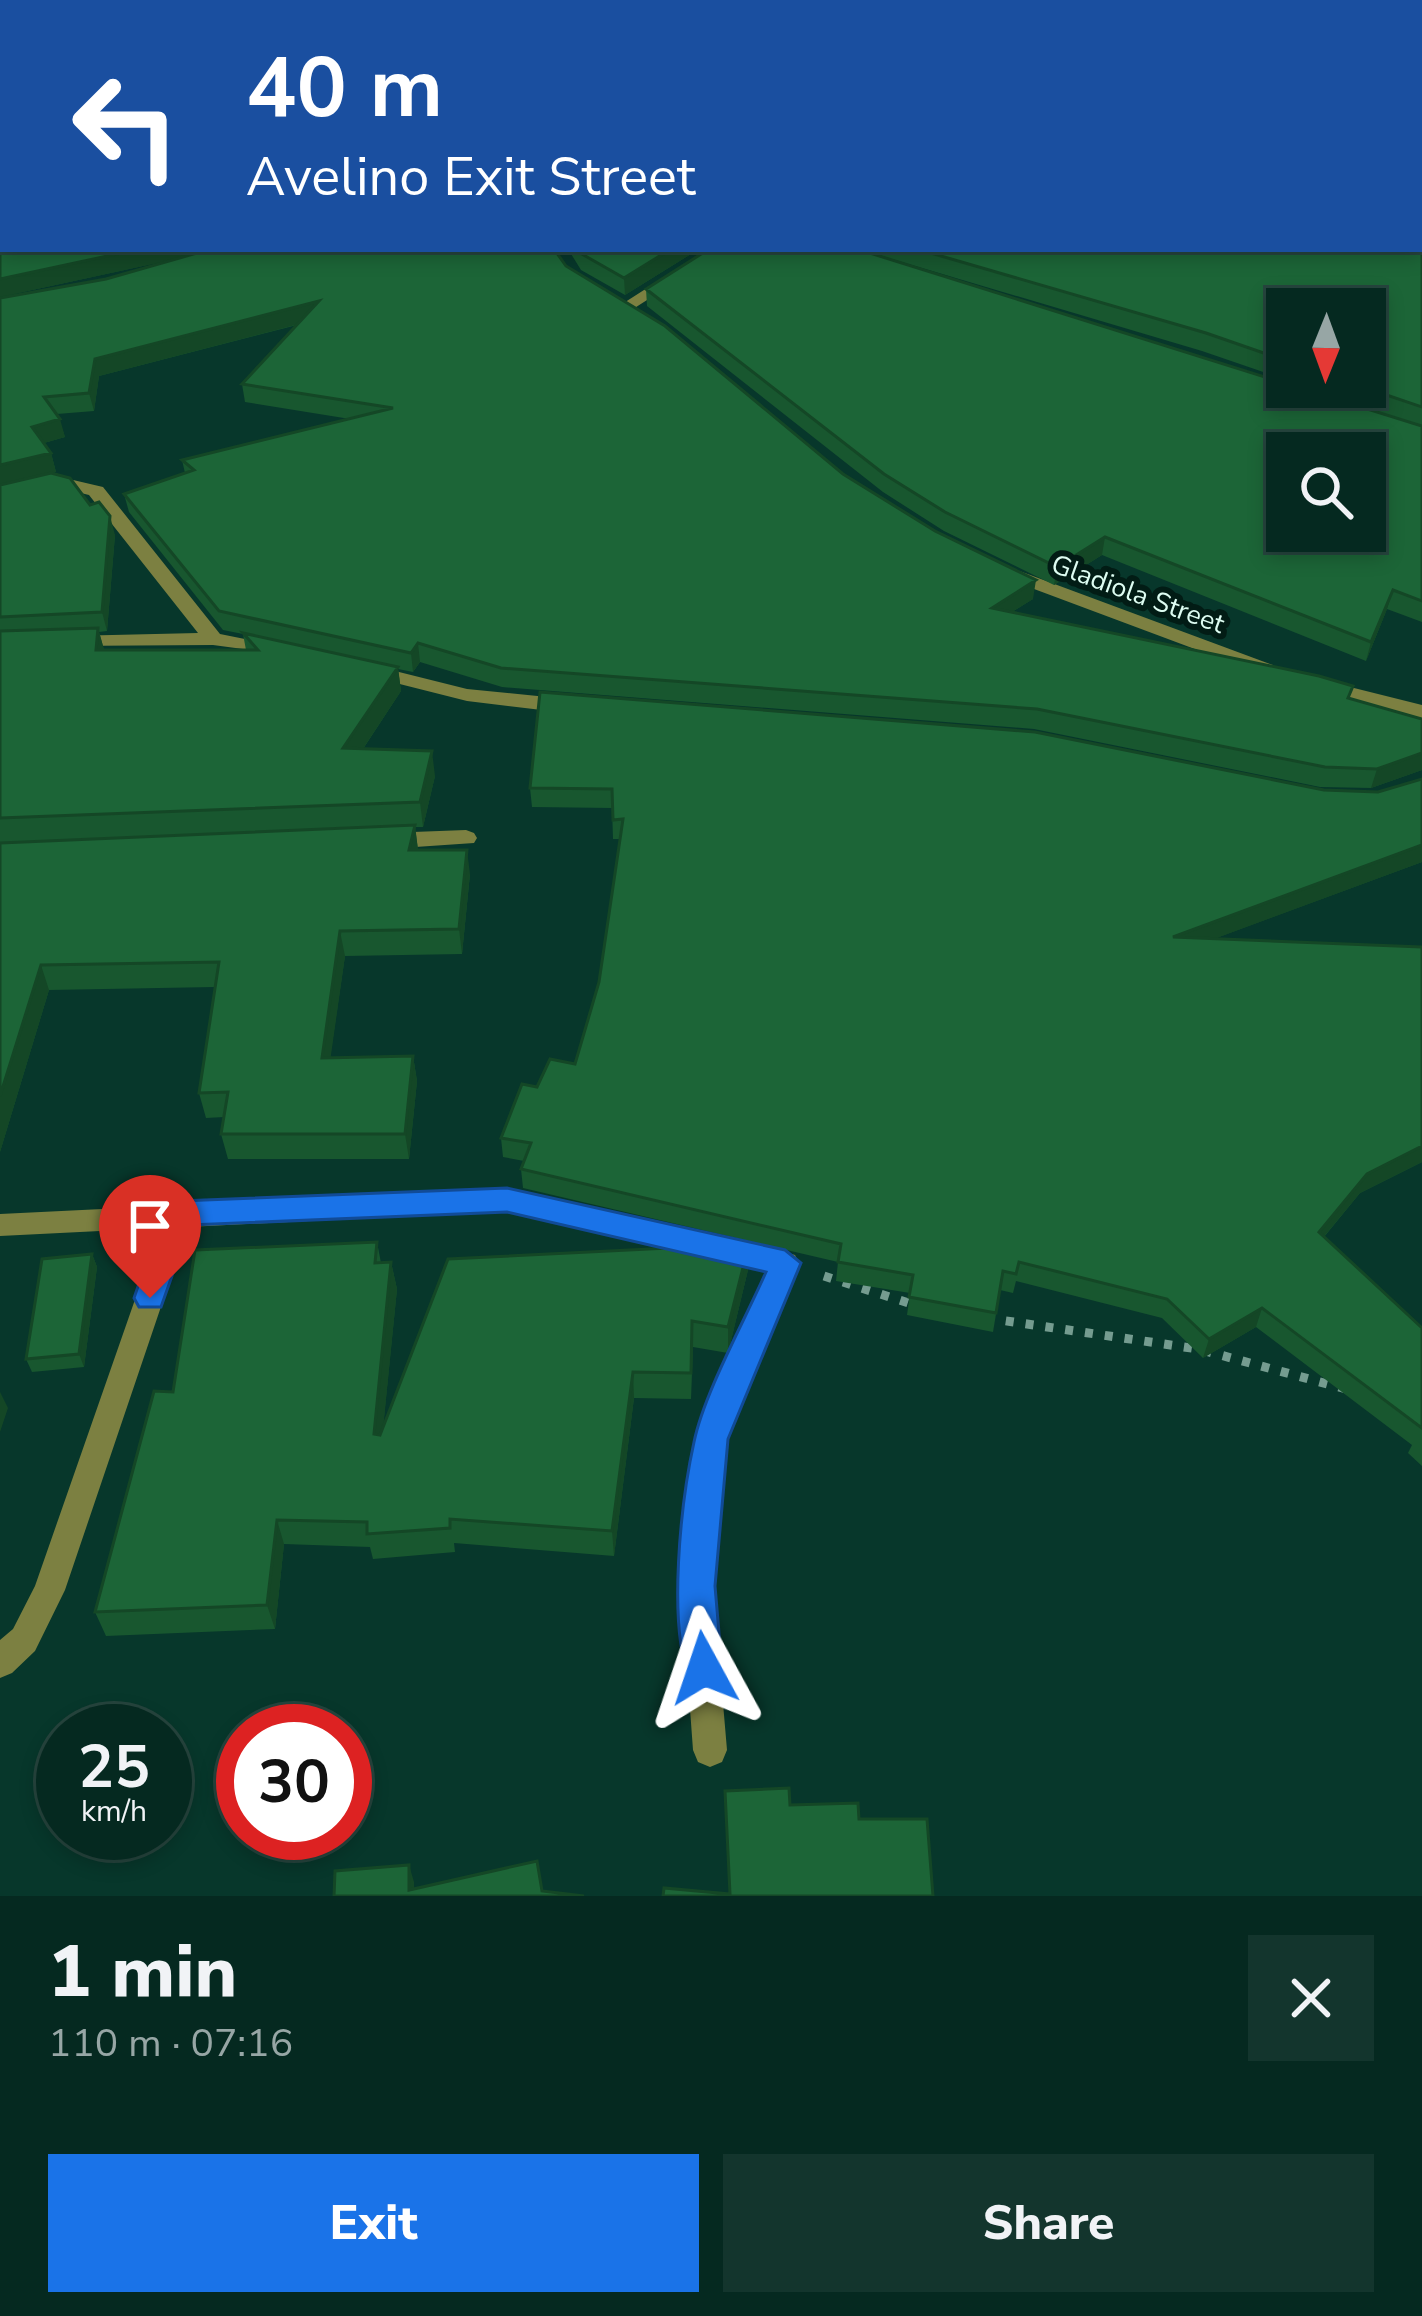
<!DOCTYPE html>
<html lang="en">
<head>
<meta charset="utf-8">
<style>
  :root { --surface:#052920; --page:#13352d; --text:#f1f3f6; --muted:#97a6a5; --line:#26453e; --accent:#1a73e8 }
  body { margin:0; font-family:"Nunito Sans",sans-serif; background:var(--page); color:var(--text); height:100vh; display:flex; flex-direction:column; font-size:45px; white-space:nowrap }
  * { box-sizing:border-box; margin:0 }
  p { font-size:39px; color:var(--muted) }
  .icon { flex:none; width:66px; height:66px; fill:none; stroke:currentColor; stroke-width:2; stroke-linecap:round; stroke-linejoin:round }
  .map { position:relative; height:1896px; overflow:hidden }
  .sheet { display:flex; flex-direction:column; background:var(--surface); flex:1 }
  .sheet>* { flex:none }
  .hud { position:absolute; left:0px; top:0px; width:1422px; height:252px; box-shadow:0 6px 18px #0003,0 0 0 3px var(--line); background:#1a4fa0; color:#fff; overflow:hidden }
  .needle { width:78px; rotate:181deg }
  .fabs { position:absolute; left:1266px; top:288px; display:grid; gap:24px }
  .fabs a { display:grid; place-items:center; width:120px; height:120px; border-radius:0px; background:var(--surface); box-shadow:0 6px 18px #0003,0 0 0 3px var(--line); font-size:60px }
  .speed { position:absolute; left:36px; top:1704px; display:flex; gap:24px; font-size:60px; font-weight:700; text-align:center }
  .speed>* { display:grid; place-content:center; width:156px; height:156px; border-radius:50%; background:var(--surface); box-shadow:0 6px 18px #0003,0 0 0 3px var(--line); line-height:1 }
  .speed small { font-size:30px; font-weight:400 }
  .speed .limit { border:18px solid #d22; background:#fff; color:#111 }
  .pin { position:absolute; display:grid; place-items:center; width:102px; height:102px; color:#fff; margin:-123px -51px; border-radius:50% 50% 50% 0; rotate:-45deg; box-shadow:0 0 12px #0007 }
  .pin .icon { rotate:45deg }
  .me { position:absolute; width:132px; margin:-66px; rotate:355deg; stroke-linejoin:round; filter:drop-shadow(0 0 9px #0008) }
  .turn { display:flex; align-items:center; gap:42px; height:252px; padding:0 48px; font-size:54px }
  .turn .icon { width:156px; height:156px; stroke-width:2.5 }
  .turn b { display:block; font-size:84px; line-height:102px }
  .round { display:grid; place-items:center; flex:none; width:126px; height:126px; border-radius:0px; background:var(--page) }
  .headline { display:flex; align-items:center; justify-content:space-between; height:204px; padding:0 48px }
  h1 { font-size:72px; font-weight:800; line-height:90px }
  .cta { display:flex; gap:24px; margin-top:auto; padding:24px 48px }
  .cta a { flex:1; height:138px; border-radius:0px; background:var(--accent); color:#fff; font-size:48px; font-weight:800; line-height:138px; text-align:center }
  .cta a+a { background:var(--page); color:var(--text) }
  .map>svg:first-child { display:block }
</style>
</head>
<body>
<div class="map">
<svg width="1422" height="1896" viewBox="0 0 1422 1896">
  <rect width="100%" height="100%" fill="#07372b"/>
  <g fill="none" stroke-linecap="round" stroke-linejoin="round">
    <!-- path -->
    <path stroke="#759c90" stroke-width="9" stroke-dasharray="8 12" stroke-linecap="butt" d="M 824,1276 L 918,1306
      M 986,1318 L 1198,1349 L 1346,1389"/>
    <!-- minor -->
    <path fill="#7c8041" fill-rule="evenodd" d="M 708,249 L 727,249 L 633,309 L 619,306 Z
      M 56,476 L 103,487 L 220,634 L 280,646 L 280,654 L 213,645 L 62,646 L 62,638 L 69,636 L 198,633 L 89,495 L 56,487 L 0,500 L 0,488 Z
      M 1006,566 L 1273,665 L 1276,669 L 1273,673 L 1259,673 L 999,576 L 996,572 Z
      M 371,665 L 467,689 L 567,699 L 578,706 L 567,713 L 467,701 L 364,675 L 361,671 L 364,667 Z
      M 1322,680 L 1422,705 L 1422,719 L 1315,691 L 1312,686 Z
      M 466,830 L 474,833 L 477,838 L 474,843 L 386,849 L 375,841 L 386,833 Z
      M 507,1189 L 785,1252 L 795,1255 L 799,1263 L 726,1439 L 713,1586 L 727,1750 L 722,1762 L 710,1767 L 698,1762 L 693,1750 L 681,1586 L 696,1439 L 768,1270 L 507,1211 L 188,1227 L 65,1590 L 35,1651 L 12,1673 L 0,1678 L 0,1640 L 13,1629 L 35,1586 L 160,1228 L 0,1236 L 0,1214 Z"/>
    <!-- tertiary -->
    <path fill="#7c8041" fill-rule="evenodd" d="M 1419,29 L 1422,29 L 1422,37 L 1419,37 Z"/>
  </g>
  <!-- wall -->
  <path fill="#18572f" d="M 0,0 L 893,0 L 891,3 L 3,3 L 3,249 L 566,266 L 843,474 L 1033,599 L 1012,612 L 1350,698 L 1422,719 L 1422,770 L 1371,788 L 1320,787 L 1034,729 L 502,687 L 420,662 L 413,672 L 398,669 L 401,691 L 363,749 L 435,776 L 423,827 L 415,827 L 418,850 L 470,874 L 462,954 L 345,956 L 330,1058 L 413,1056 L 417,1081 L 409,1159 L 228,1159 L 221,1134 L 224,1117 L 206,1118 L 199,1093 L 215,987 L 49,990 L 0,1152 L 0,485 L 90,505 L 115,535 L 107,631 L 99,632 L 104,650 L 246,650 L 243,634 L 223,630 L 129,512 L 124,494 L 185,473 L 182,460 L 350,419 L 245,402 L 242,384 L 297,325 L 99,376 L 94,411 L 57,414 L 65,437 L 44,443 L 51,453 L 56,472 L 0,484 L 106,279 L 175,259 L 0,297 Z
    M 1422,212 L 1422,622 L 1387,609 L 1366,661 L 1102,555 L 1054,585 L 944,531 L 883,492 L 647,306 L 646,289 L 1388,415 L 1307,387 L 1365,387 L 1287,309 L 1287,380 L 1202,351 L 858,249 L 1419,249 Z
    M 568,249 L 699,249 L 625,295 L 581,270 Z
    M 1422,779 L 1422,862 L 1216,938 L 1422,947 L 1422,1162 L 1360,1193 L 1324,1237 L 1422,1328 L 1422,1466 L 1408,1453 L 1412,1445 L 1256,1327 L 1203,1358 L 1162,1318 L 1016,1281 L 1013,1293 L 1000,1290 L 993,1332 L 907,1315 L 910,1293 L 836,1281 L 838,1262 L 523,1188 L 521,1169 L 524,1161 L 503,1157 L 501,1138 L 537,1087 L 575,1064 L 599,982 L 620,839 L 613,839 L 612,808 L 532,807 L 530,788 L 1324,790 L 1378,792 Z
    M 377,1242 L 381,1263 L 391,1262 L 397,1289 L 383,1427 L 748,1270 L 728,1353 L 693,1347 L 691,1399 L 634,1398 L 614,1556 L 454,1543 L 455,1552 L 373,1559 L 370,1547 L 284,1544 L 275,1629 L 106,1636 L 95,1612 L 173,1392 Z
    M 92,1254 L 97,1267 L 84,1367 L 32,1372 L 26,1359 Z"/>
  <!-- shaded-wall -->
  <path fill="#144726" d="M 1152,0 L 1221,0 L 1205,3 L 1152,3 Z
    M 140,249 L 222,249 L 0,297 L 0,279 Z
    M 671,249 L 699,249 L 625,295 L 624,278 Z
    M 319,301 L 322,318 L 99,376 L 94,411 L 89,393 L 95,359 Z
    M 60,419 L 65,437 L 37,445 L 32,427 Z
    M 51,453 L 56,472 L 0,484 L 0,465 Z
    M 110,516 L 115,535 L 107,631 L 102,612 Z
    M 1105,537 L 1102,555 L 1054,585 L 1057,567 Z
    M 1036,580 L 1033,599 L 989,626 L 992,608 Z
    M 1393,590 L 1387,609 L 1366,661 L 1371,642 Z
    M 98,628 L 105,653 L 96,650 Z
    M 418,643 L 420,662 L 413,672 L 411,653 Z
    M 398,667 L 401,691 L 347,773 L 343,748 Z
    M 432,751 L 435,776 L 423,827 L 420,802 Z
    M 1422,753 L 1422,770 L 1371,788 L 1377,769 Z
    M 415,825 L 418,850 L 409,850 Z
    M 1422,845 L 1422,862 L 1168,956 L 1173,937 Z
    M 467,850 L 470,874 L 462,954 L 459,929 Z
    M 340,931 L 345,956 L 327,1083 L 322,1058 Z
    M 41,965 L 49,990 L 0,1152 L 0,1096 Z
    M 413,1056 L 417,1081 L 409,1159 L 405,1134 Z
    M 1422,1146 L 1422,1162 L 1360,1193 L 1312,1251 L 1319,1232 L 1367,1174 Z
    M 749,1244 L 748,1270 L 728,1353 L 728,1327 Z
    M 92,1254 L 97,1267 L 84,1367 L 79,1354 Z
    M 391,1262 L 397,1289 L 380,1460 L 374,1434 Z
    M 1262,1308 L 1256,1327 L 1203,1358 L 1209,1339 Z
    M 633,1372 L 634,1398 L 614,1556 L 612,1531 Z
    M 0,1392 L 8,1408 L 0,1432 Z
    M 277,1520 L 284,1544 L 275,1629 L 267,1605 Z
    M 409,1865 L 414,1882 L 414,1896 L 409,1890 Z"/>
  <!-- building -->
  <path fill="#1c6537" stroke="#144726" stroke-width="3" fill-rule="evenodd" d="M 0,0 L 884,0 L 882,3 L 3,3 L 3,249 L 140,249 L 0,279 L 0,83 L 2,83 L 3,69 L 0,68 L 0,34 L 3,33 L 2,18 L 0,19 Z
    M 985,0 L 1162,0 L 1183,3 L 983,3 Z
    M 1419,212 L 1422,212 L 1422,407 L 1363,387 L 1365,387 L 1365,309 L 1287,309 L 1287,361 L 1206,333 L 917,249 L 1419,249 Z
    M 211,249 L 554,249 L 566,266 L 665,326 L 843,474 L 935,531 L 1036,580 L 992,608 L 1319,676 L 1353,686 L 1348,698 L 1422,719 L 1422,753 L 1377,769 L 1325,767 L 1037,709 L 501,668 L 418,643 L 411,653 L 219,611 L 124,494 L 194,470 L 182,460 L 393,408 L 242,384 L 319,301 L 95,359 L 89,393 L 44,397 L 60,419 L 32,427 L 51,453 L 0,465 L 0,298 L 106,279 Z
    M 578,249 L 671,249 L 624,278 L 580,253 Z
    M 709,249 L 857,249 L 1287,384 L 1287,387 L 1297,387 L 1422,426 L 1422,601 L 1393,590 L 1371,642 L 1105,537 L 1057,567 L 945,512 L 884,474 L 646,289 ZM 1287,453 L 1365,453 L 1365,531 L 1287,531 Z
    M 51,473 L 70,478 L 90,505 L 99,502 L 110,516 L 102,612 L 0,617 L 0,485 Z
    M 98,628 L 96,650 L 258,650 L 243,633 L 398,667 L 343,748 L 432,751 L 420,802 L 0,818 L 0,631 Z
    M 540,692 L 1035,732 L 1324,790 L 1378,792 L 1422,779 L 1422,845 L 1173,937 L 1422,947 L 1422,1146 L 1367,1174 L 1319,1232 L 1422,1328 L 1422,1428 L 1262,1308 L 1209,1339 L 1167,1299 L 1019,1262 L 1016,1274 L 1003,1271 L 996,1313 L 909,1297 L 913,1275 L 838,1262 L 841,1244 L 521,1169 L 531,1143 L 501,1138 L 522,1084 L 537,1087 L 550,1059 L 575,1064 L 599,982 L 623,819 L 613,820 L 612,789 L 530,788 Z
    M 415,825 L 409,850 L 467,850 L 459,929 L 340,931 L 322,1058 L 413,1056 L 405,1134 L 221,1134 L 228,1092 L 199,1093 L 219,962 L 41,965 L 0,1096 L 0,843 Z
    M 377,1242 L 375,1263 L 391,1262 L 374,1434 L 380,1435 L 448,1259 L 749,1244 L 728,1327 L 692,1321 L 691,1373 L 633,1372 L 612,1531 L 450,1519 L 450,1528 L 367,1534 L 367,1522 L 277,1520 L 267,1605 L 95,1612 L 154,1391 L 173,1392 L 195,1250 Z
    M 92,1254 L 79,1354 L 26,1359 L 42,1259 Z
    M 789,1788 L 790,1805 L 858,1803 L 859,1819 L 927,1819 L 933,1896 L 663,1896 L 664,1888 L 730,1894 L 725,1791 Z
    M 537,1861 L 542,1891 L 584,1896 L 334,1896 L 335,1871 L 409,1865 L 409,1890 Z"/>
  <!-- route -->
  <path fill="#1a73e8" stroke="#114b97" stroke-width="3" d="M 507,1188 L 785,1250 L 801,1263 L 728,1439 L 715,1586 L 722,1668 L 717,1680 L 704,1686 L 690,1680 C 667,1625 681,1501 694,1442 C 704,1393 745,1320 766,1272 L 507,1212 L 190,1225 L 161,1307 L 139,1307 L 134,1298 L 163,1214 L 179,1201 Z"/>
  <g text-anchor="middle" stroke-width="12" stroke-linejoin="round" paint-order="stroke">
    <!-- far-street labels -->
    <g font-size="27" fill="#defdf2" stroke="#021c15">
      <text transform="translate(1138 594) rotate(20)" y="9">Gladiola Street</text>
    </g>
  </g>
</svg>
<div class="fabs">
<a><svg class="needle" viewBox="-14 -14 28 28"><path d="M0-13l5 13h-10z" fill="#e53935"/><path d="M0 13l5-13h-10z" fill="#97a6a5"/></svg></a>
<a><svg class="icon" aria-label="search" viewBox="0 0 24 24"><circle cx="10" cy="10" r="6"/><path d="M15 15l6 6"/></svg></a>
</div>
<div class="speed"><div>25<small>km/h</small></div><div class="limit">30</div></div>
<div class="pin" style="left:150px;top:1298px;background:#d93025"><svg class="icon" aria-label="arrive" viewBox="0 0 24 24"><path d="M6 21V4h12l-3 4 3 4H6"/></svg></div>
<svg class="me" style="left:704px;top:1668px" viewBox="-20 -20 40 40"><path d="M0-17L14 15 0 8-14 15z" fill="#1a73e8" stroke="#fff" stroke-width="4"/></svg>
<div class="hud">
<div class="turn"><svg class="icon" aria-label="left" viewBox="0 0 24 24"><path d="M17 20v-9H6M10 6l-5 5 5 5"/></svg><div><b>40 m</b>Avelino Exit Street</div></div>
</div>
</div>
<section class="sheet">
<div class="headline"><div><h1>1 min</h1><p>110 m · 07:16</p></div><a class="round"><svg class="icon" aria-label="close" viewBox="0 0 24 24"><path d="M6 6l12 12M18 6L6 18"/></svg></a></div>
<div class="cta"><a>Exit</a><a>Share</a></div>
</section>
</body>
</html>
